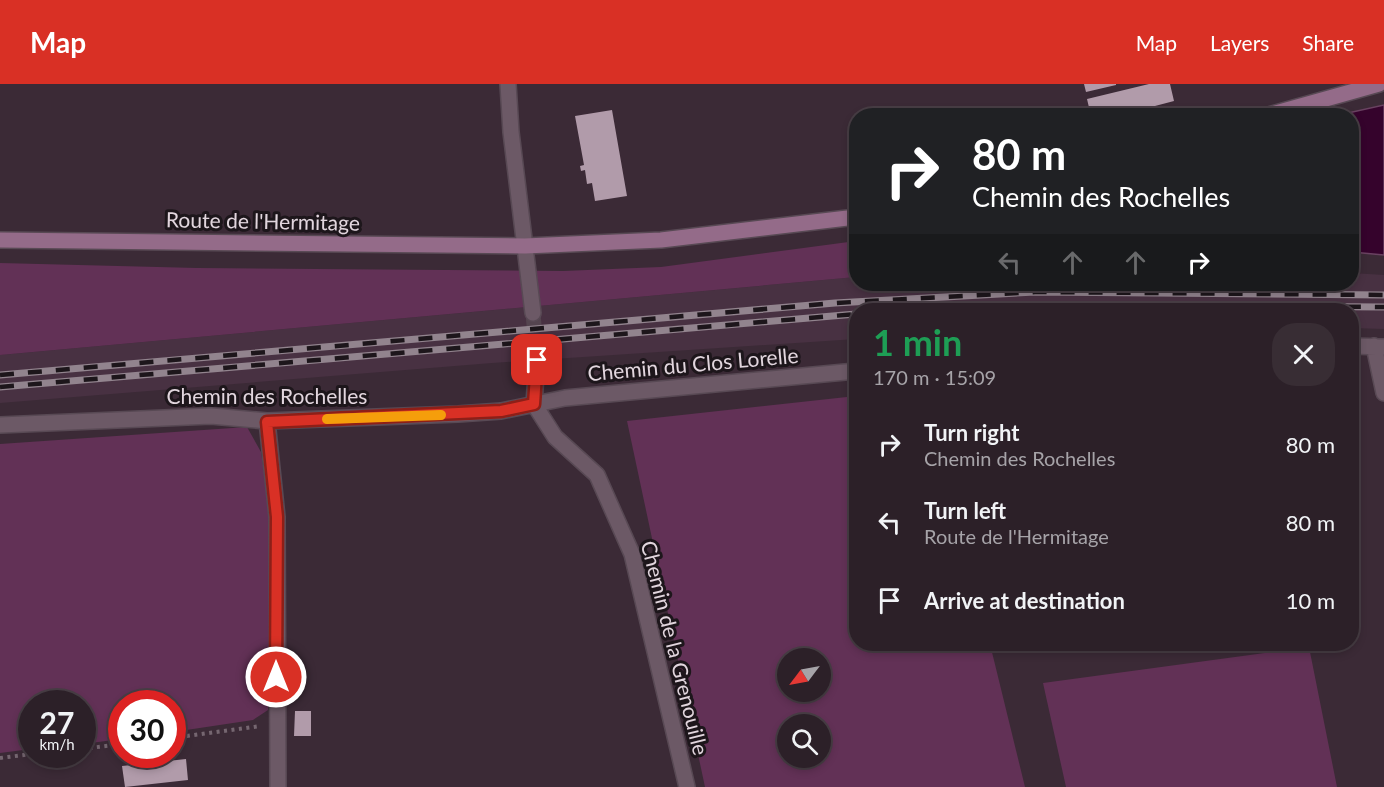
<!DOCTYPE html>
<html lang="en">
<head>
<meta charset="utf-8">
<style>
  :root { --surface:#2c2028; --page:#382d34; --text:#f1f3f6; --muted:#a6a3a8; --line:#483e45; --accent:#d93025 }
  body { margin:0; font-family:Lato,sans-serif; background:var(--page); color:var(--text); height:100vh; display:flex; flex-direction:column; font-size:22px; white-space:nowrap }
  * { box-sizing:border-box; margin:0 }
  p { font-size:20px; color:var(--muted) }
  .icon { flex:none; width:33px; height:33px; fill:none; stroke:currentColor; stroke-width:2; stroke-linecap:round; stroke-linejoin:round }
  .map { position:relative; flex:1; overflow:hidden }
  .sheet { position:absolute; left:849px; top:219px; width:510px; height:348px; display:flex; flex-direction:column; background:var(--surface); border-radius:24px; box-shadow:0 3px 9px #0003,0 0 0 2px var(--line) }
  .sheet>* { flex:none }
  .hud { position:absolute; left:849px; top:24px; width:510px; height:183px; border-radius:24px; box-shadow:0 3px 9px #0003,0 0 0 2px var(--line); background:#202124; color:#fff; overflow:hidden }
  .needle { width:39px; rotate:238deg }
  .tools { position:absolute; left:777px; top:564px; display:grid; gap:12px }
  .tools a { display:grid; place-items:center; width:54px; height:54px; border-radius:50%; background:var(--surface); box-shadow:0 3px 9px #0003,0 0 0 2px var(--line); font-size:30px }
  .speed { position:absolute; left:18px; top:606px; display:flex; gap:12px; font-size:30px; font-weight:700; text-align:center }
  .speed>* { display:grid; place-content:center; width:78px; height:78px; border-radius:50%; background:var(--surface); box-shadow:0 3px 9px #0003,0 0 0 2px var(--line); line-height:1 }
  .speed small { font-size:15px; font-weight:400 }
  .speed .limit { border:9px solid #d22; background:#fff; color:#111 }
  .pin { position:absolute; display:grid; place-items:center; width:51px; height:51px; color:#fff; margin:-26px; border-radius:12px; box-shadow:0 3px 9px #0006 }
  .me { position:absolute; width:66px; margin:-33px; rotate:0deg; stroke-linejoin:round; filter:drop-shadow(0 0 4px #0008) }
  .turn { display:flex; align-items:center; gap:21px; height:126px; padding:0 24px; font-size:27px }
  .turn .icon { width:78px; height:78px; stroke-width:2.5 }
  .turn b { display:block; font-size:42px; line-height:51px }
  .lanes { display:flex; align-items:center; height:57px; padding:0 24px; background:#0003; justify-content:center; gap:30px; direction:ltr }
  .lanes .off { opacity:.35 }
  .round { display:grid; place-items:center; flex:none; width:63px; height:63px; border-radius:24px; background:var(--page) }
  .head { display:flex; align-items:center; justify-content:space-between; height:102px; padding:0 24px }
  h1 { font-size:36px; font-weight:700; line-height:45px; color:#1e9e55 }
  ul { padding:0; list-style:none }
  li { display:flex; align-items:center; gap:18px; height:78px; padding:0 24px }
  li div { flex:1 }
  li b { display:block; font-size:22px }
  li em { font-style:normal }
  header { display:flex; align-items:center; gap:36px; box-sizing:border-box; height:84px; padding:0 30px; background:var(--accent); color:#fff }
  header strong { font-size:28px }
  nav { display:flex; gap:33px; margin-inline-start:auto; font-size:21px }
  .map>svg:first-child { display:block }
</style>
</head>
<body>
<header>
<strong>Map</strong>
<nav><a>Map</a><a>Layers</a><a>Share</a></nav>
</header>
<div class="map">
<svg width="1384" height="703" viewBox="0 0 1384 703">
  <rect width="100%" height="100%" fill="#3b2a36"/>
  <!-- built -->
  <path fill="#483142" d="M 1352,189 L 1384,191 L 1384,245 L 1352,244 L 1352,226 L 856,226 L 856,255 L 492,279 L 0,319 L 0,271 L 856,193 L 856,200 L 1352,200 Z"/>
  <!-- green -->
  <path fill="#623156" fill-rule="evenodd" d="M 856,157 L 856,193 L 0,271 L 0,179 L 197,184 L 563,187 L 661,183 Z
    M 856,312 L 856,560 L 990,560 L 1025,703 L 705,703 L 627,337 ZM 788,574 L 820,574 L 820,608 L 788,608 ZM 788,640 L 820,640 L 820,674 L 788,674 Z
    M 247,343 L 261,368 L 271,435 L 268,626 L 253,636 L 173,648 L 172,620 L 122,620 L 121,655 L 83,660 L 82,620 L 32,620 L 31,665 L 0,669 L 0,360 Z
    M 1309,563 L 1337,703 L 1066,703 L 1043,599 Z"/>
  <!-- water -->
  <path fill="#35032c" stroke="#694261" stroke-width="1.5" d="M 1384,21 L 1384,171 L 1352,168 L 1352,32 L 1339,31 Z"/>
  <!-- building -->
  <path fill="#b19baa" d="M 1084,0 L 1116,0 L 1116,1 L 1086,8 Z
    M 1149,0 L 1170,0 L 1174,17 L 1117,32 L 1091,32 L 1087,15 Z
    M 612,26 L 627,112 L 595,117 L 592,99 L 587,100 L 585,86 L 581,87 L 580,82 L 584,81 L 575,32 Z
    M 295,627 L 311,627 L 311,652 L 294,652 Z
    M 186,675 L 188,696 L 125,703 L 122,682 Z"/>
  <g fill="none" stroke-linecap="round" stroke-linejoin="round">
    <!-- street-tunnel -->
    <path stroke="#54444f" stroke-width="15" stroke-dasharray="15 8" stroke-linecap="butt" d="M 533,229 L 537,276"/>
    <!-- street casing -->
    <g stroke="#584954" stroke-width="18">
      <path id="street" d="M 508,0 L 511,48 L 533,229
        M 1352,262 L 1384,263
        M 1374,262 L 1384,309
        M 534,320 L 555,353 L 597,391 L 632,470 L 687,703
        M 534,320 L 537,276
        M 267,337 L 277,433 L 278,703
        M 0,341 L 211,332 L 267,337 L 458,330 L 501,327 L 565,314 L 856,287"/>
    </g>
    <!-- secondary casing -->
    <g stroke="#584954" stroke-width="18">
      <path id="secondary" d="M 1265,32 L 1379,0
        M 0,156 L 525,162 L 661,156 L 856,133"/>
    </g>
    <!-- path -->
    <path stroke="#756670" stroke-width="4" stroke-dasharray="3 4.5" stroke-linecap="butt" d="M 172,654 L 261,642
      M 82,665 L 122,660
      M 0,674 L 32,670"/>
    <!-- street -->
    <use href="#street" stroke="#6c5966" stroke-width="15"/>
    <!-- secondary -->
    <use href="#secondary" stroke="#946b89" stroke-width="15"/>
    <!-- rail casing -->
    <g stroke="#92848e" stroke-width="7">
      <path id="rail" d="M 927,226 L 1031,221 L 1384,223
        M 0,291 L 835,219 L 1035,208 L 1384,211
        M 0,303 L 856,230"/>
    </g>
    <!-- rail -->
    <use href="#rail" stroke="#1d161b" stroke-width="4.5" stroke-dasharray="14" stroke-linecap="butt"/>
  </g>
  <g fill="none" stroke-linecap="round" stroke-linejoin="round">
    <!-- route casing -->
    <g stroke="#8d1f18" stroke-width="15">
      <path id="route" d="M 276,593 L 277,433 L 267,338 L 501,327 L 534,320 L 537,276"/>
    </g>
    <!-- route -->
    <use href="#route" stroke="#d93025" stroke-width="10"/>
    <!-- slow -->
    <path stroke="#f59e0b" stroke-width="10" d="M 327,335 L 441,331"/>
  </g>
  <g text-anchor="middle" stroke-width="6" stroke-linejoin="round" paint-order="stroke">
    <!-- street labels -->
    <g font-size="21" fill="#e2d6de" stroke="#1d161b">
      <text transform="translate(263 138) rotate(1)" y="7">Route de l'Hermitage</text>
      <text transform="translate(693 281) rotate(-5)" y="7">Chemin du Clos Lorelle</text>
      <text x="267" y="320">Chemin des Rochelles</text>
      <text transform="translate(674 564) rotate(76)" y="7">Chemin de la Grenouille</text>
    </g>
  </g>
</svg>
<div class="tools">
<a><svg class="needle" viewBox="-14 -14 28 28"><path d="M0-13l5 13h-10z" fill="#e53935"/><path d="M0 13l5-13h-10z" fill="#a6a3a8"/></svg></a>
<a><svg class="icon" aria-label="search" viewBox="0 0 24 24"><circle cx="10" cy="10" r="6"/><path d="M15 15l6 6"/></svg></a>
</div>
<div class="speed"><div>27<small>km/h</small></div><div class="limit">30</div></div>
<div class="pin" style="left:537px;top:276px;background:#d93025"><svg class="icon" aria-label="arrive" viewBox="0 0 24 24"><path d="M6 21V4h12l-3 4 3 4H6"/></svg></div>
<svg class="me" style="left:276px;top:593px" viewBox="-20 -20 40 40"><circle r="17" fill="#d93025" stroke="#fff" stroke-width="3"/><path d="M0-11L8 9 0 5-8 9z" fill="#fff"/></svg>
<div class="hud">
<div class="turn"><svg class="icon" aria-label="right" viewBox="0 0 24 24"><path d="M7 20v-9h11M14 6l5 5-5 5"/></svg><div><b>80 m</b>Chemin des Rochelles</div></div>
<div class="lanes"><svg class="icon off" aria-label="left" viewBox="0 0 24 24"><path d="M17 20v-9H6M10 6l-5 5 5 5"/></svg><svg class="icon off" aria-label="ahead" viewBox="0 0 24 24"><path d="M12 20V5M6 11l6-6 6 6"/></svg><svg class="icon off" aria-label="ahead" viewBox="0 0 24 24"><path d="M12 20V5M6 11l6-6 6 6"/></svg><svg class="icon" aria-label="right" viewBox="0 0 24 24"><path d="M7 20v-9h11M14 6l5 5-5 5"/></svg></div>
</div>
<section class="sheet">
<div class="head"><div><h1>1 min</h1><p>170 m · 15:09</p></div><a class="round"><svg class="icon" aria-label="close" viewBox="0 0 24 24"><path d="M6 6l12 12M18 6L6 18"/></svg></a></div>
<ul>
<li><svg class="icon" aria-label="right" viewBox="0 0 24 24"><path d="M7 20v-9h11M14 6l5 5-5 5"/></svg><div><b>Turn right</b><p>Chemin des Rochelles</p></div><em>80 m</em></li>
<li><svg class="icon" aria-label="left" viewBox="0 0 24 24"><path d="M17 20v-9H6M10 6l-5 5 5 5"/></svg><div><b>Turn left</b><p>Route de l'Hermitage</p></div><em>80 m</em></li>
<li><svg class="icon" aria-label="arrive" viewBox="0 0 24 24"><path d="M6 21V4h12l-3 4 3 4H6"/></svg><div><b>Arrive at destination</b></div><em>10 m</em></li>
</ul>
</section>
</div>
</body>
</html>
